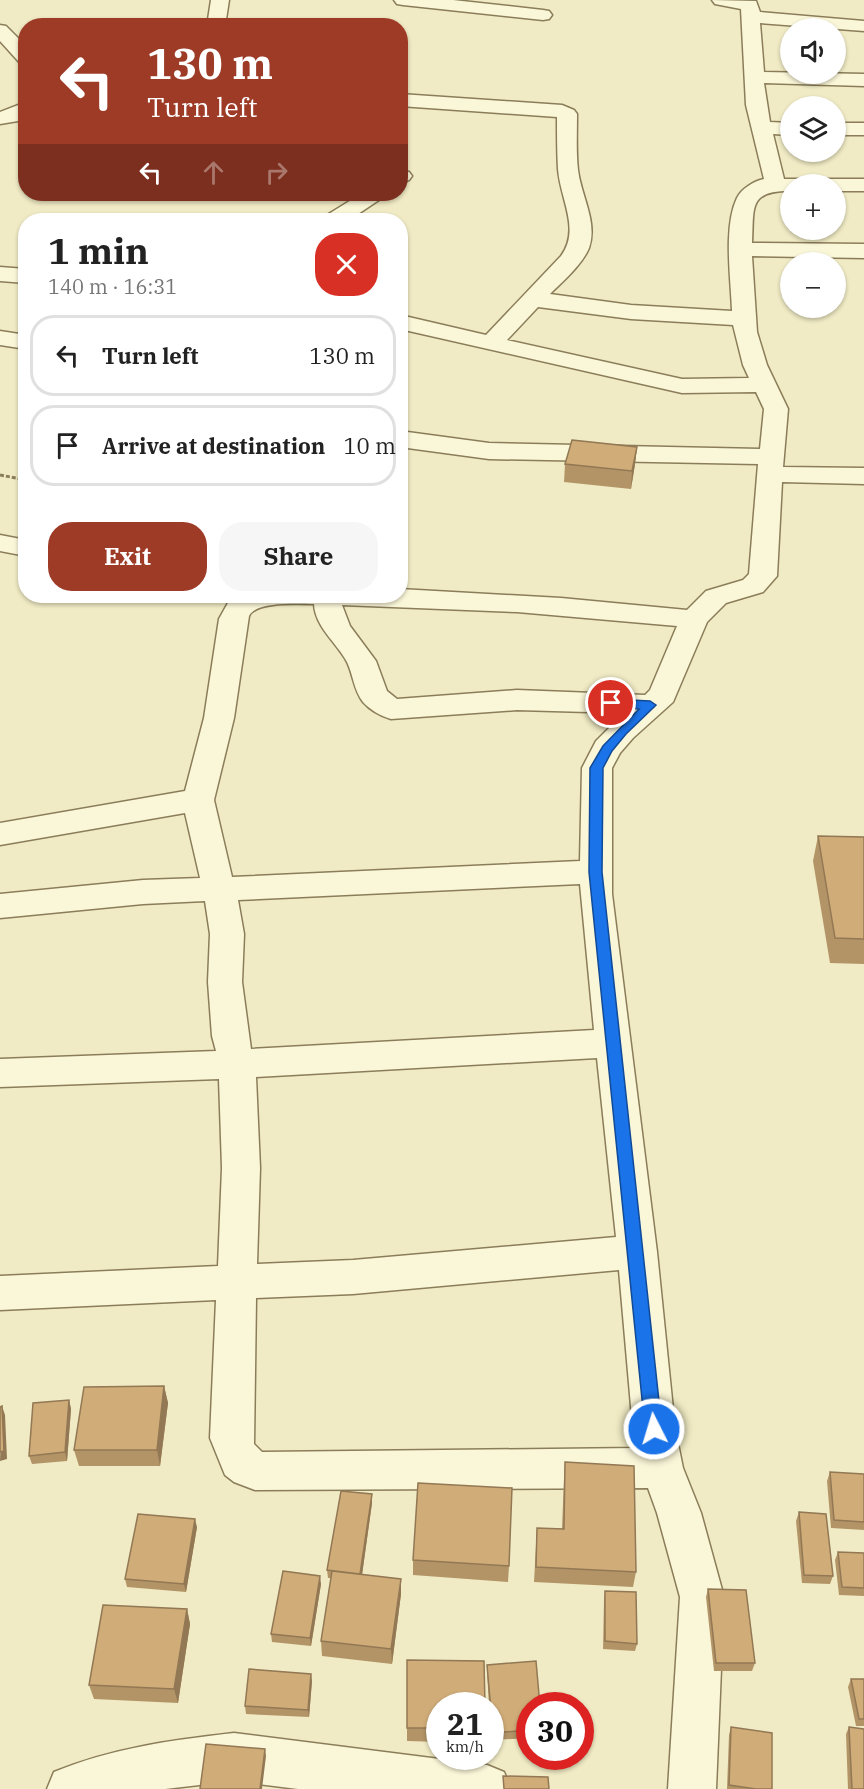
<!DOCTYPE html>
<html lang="en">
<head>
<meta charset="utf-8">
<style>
  :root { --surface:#fff; --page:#f6f6f6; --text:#222; --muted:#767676; --line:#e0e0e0; --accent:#9d3b27 }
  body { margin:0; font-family:"IBM Plex Serif",serif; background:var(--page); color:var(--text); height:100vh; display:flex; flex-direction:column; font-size:22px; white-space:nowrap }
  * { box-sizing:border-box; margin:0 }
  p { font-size:20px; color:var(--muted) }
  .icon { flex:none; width:33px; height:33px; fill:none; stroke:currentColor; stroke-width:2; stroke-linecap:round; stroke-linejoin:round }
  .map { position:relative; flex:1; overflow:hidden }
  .drawer { position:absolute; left:18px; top:213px; width:390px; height:390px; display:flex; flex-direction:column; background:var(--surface); border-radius:24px; box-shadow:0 2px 4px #0004 }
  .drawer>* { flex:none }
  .hud { position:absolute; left:18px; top:18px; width:390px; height:183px; border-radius:24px; box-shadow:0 2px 4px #0004; background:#9d3b27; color:#fff; overflow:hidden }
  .tools { position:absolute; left:780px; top:18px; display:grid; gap:12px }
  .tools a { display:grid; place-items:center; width:66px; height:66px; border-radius:50%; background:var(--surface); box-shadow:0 2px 4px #0004; font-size:30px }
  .speed { position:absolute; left:426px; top:1692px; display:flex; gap:12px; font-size:30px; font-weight:700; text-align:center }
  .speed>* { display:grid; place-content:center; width:78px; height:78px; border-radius:50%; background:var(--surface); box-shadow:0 2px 4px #0004; line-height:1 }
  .speed small { font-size:15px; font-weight:400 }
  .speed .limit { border:9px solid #d22; background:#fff; color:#111 }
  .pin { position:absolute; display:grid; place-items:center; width:51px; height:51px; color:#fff; margin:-26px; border:3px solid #fff; border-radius:50%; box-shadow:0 2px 6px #0007 }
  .me { position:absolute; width:66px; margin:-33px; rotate:355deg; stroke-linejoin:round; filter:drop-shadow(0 0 4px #0008) }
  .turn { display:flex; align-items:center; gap:21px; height:126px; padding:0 30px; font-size:27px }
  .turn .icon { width:78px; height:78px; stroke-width:2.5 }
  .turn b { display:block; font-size:42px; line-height:51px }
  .lanes { display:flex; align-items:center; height:57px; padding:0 30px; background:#0003; justify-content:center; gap:30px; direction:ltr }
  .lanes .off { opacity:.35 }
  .round { display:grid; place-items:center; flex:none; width:63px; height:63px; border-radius:24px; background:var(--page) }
  .headline { display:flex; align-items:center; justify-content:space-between; height:102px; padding:0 30px }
  h1 { font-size:36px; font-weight:700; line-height:45px }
  .primary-button { display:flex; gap:12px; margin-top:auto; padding:12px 30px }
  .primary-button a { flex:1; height:69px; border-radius:24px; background:var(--accent); color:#fff; font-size:24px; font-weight:700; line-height:69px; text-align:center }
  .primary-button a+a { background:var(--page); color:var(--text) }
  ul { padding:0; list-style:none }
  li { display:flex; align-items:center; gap:18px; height:81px; margin:0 12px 9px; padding:0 18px; border:3px solid var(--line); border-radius:24px }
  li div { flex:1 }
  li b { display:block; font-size:22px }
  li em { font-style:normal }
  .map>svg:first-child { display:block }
</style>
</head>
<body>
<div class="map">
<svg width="864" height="1789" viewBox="0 0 864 1789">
  <rect width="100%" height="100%" fill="#f0ebc4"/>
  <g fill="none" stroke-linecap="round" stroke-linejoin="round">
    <!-- minor casing -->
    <g stroke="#8b7d59" stroke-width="3">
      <path id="minor" d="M 211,0 L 229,0 L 225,26 L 207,26 Z
        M 394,0 L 453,0 L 543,10 L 549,11 L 552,15 L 549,19 L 543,20 L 403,5 L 397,4 Z
        M 712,0 L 756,1 L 760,12 L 864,21 L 864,31 L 760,23 L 764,72 L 864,74 L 864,86 L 764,83 L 770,122 L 790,123 L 790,135 L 773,134 L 784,179 L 864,179 L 864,191 L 836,191 L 836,184 L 790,184 L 790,191 C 748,191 754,207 752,243 L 864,244 L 864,258 L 752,256 L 757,332 L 767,365 L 788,409 L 783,467 L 864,468 L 864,484 L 782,482 L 777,576 L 763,592 L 726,603 L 707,622 L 673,702 L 633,738 L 620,753 L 612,768 L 612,894 L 657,1252 L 675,1429 L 683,1468 L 701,1513 L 724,1597 L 716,1789 L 668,1789 L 680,1597 L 657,1513 L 648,1488 L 255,1490 L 234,1482 L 225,1475 L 210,1438 L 216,1300 L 0,1310 L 0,1276 L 218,1266 L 222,1168 L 219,1079 L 0,1087 L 0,1059 L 216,1051 L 212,1036 L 208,982 L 210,934 L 205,901 L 143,904 L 0,918 L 0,894 L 143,880 L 200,878 L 185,813 L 0,845 L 0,823 L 185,791 L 204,718 L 219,619 L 229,601 L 238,596 L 400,596 L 400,589 L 561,598 L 687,610 L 706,591 L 743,580 L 749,574 L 758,464 L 489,459 L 400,447 L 400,431 L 489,443 L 760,449 L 764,409 L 756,392 L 682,393 L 400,329 L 400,315 L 486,335 L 561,256 C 581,229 560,199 558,169 C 557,152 557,134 557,117 L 400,106 L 400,94 L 562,105 L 574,110 L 577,114 C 577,133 576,152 578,170 C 581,196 598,222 589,248 C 582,265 563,281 550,294 L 631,305 L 732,311 C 731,279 723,227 737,198 C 741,189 754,181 764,179 L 746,105 L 741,9 L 715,4 ZM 538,307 L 631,319 L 733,325 L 743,365 L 749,378 L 682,379 L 507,340 ZM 314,604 C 315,627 337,643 347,662 C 353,674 354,691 363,702 C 370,710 381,716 391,719 L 517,710 L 624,713 L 596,741 L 582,768 L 580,861 L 232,877 L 214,800 L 234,718 L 249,616 C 256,601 298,604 314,604 ZM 342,605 L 517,612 L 677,626 L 650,690 L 645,695 L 517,690 L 397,699 L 387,691 L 376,661 L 350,626 ZM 580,884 L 594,1030 L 251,1049 L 242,982 L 244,934 L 238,900 ZM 597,1058 L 616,1237 L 353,1260 L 257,1264 L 260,1168 L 256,1077 ZM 619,1270 L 633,1429 L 637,1448 L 262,1452 L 254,1444 L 256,1298 L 353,1294 Z
        M 0,25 L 6,26 L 26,46 L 26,64 L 19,62 L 0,41 Z
        M 26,102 L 26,117 L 18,121 L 0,124 L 0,112 Z
        M 836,123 L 864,123 L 864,135 L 836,135 Z
        M 400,170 L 409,172 L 412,176 L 409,180 L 400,183 Z
        M 361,194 L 386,194 L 382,198 L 349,220 L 325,220 L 327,215 Z
        M 0,267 L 26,269 L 26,283 L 0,281 Z
        M 0,331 L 26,335 L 26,349 L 0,345 Z
        M 0,535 L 26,540 L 26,556 L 0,551 Z
        M 234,1733 L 487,1765 L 504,1772 L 511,1789 L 298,1789 L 234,1781 L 165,1789 L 47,1789 L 54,1772 C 112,1748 172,1740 234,1733 Z"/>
    </g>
    <!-- path -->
    <path stroke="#8b7d59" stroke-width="3" stroke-dasharray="4 2" stroke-linecap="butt" d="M 0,475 L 26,480"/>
    <!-- minor -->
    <use href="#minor" fill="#faf6d8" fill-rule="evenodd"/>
  </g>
  <!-- wall -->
  <path fill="#b39467" d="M 637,447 L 635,464 L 631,489 L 564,482 L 565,464 Z
    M 818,836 L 864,837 L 864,964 L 830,963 L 813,861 Z
    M 164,1386 L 168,1403 L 160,1466 L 79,1466 L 74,1450 Z
    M 69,1400 L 71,1409 L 67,1461 L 32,1464 L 29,1456 Z
    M 565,1462 L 636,1572 L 633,1587 L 534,1582 L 537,1528 L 562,1529 L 564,1478 Z
    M 830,1472 L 864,1474 L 864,1530 L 831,1528 L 827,1481 Z
    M 372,1503 L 362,1575 L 401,1579 L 401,1594 L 392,1664 L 322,1656 L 321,1641 L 331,1578 L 328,1578 L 327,1570 Z
    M 799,1512 L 833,1576 L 830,1584 L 802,1583 L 796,1521 Z
    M 197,1527 L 186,1592 L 127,1587 L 125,1579 Z
    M 838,1552 L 864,1553 L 864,1596 L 839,1595 L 835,1560 Z
    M 413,1560 L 509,1566 L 508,1582 L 413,1575 Z
    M 321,1584 L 311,1646 L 272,1642 L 271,1634 Z
    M 708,1589 L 755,1663 L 752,1671 L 714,1671 L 706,1597 Z
    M 605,1591 L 637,1644 L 635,1651 L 603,1649 L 604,1599 Z
    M 187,1609 L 190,1624 L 178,1703 L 94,1699 L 89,1685 Z
    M 407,1660 L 440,1706 L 440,1742 L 407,1741 Z
    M 487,1665 L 530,1706 L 530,1738 L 492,1740 L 490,1706 L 489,1706 L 487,1672 Z
    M 851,1679 L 864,1679 L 864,1726 L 856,1726 L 848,1687 Z
    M 312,1681 L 309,1717 L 246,1714 L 245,1706 Z
    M 731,1727 L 772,1789 L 727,1789 L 729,1735 Z
    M 849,1727 L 864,1789 L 848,1789 L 846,1734 Z"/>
  <!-- shaded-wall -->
  <path fill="#927854" d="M 637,447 L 635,464 L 631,489 L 632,471 Z
    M 164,1386 L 168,1403 L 160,1466 L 157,1450 Z
    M 69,1400 L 71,1409 L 67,1461 L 65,1452 Z
    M 2,1406 L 5,1415 L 7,1459 L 0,1461 Z
    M 372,1494 L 372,1503 L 361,1582 L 360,1574 Z
    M 195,1519 L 197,1527 L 186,1592 L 184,1584 Z
    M 320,1576 L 321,1584 L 311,1646 L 310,1638 Z
    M 401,1579 L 401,1594 L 392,1664 L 391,1649 Z
    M 187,1609 L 190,1624 L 178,1703 L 174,1689 Z
    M 311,1674 L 312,1681 L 309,1717 L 308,1710 Z
    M 265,1749 L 266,1756 L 262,1789 L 260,1789 Z"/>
  <!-- building -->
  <path fill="#d0ac78" stroke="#927854" stroke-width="1.5" d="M 572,440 L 637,447 L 632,471 L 565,464 Z
    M 818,836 L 864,837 L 864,939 L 835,938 Z
    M 164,1386 L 157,1450 L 74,1450 L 84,1387 Z
    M 69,1400 L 65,1452 L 29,1456 L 33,1403 Z
    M 2,1406 L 4,1451 L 0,1452 L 0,1407 Z
    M 565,1462 L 634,1466 L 636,1572 L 536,1567 L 537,1528 L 564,1529 Z
    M 830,1472 L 864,1474 L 864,1522 L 834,1520 Z
    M 418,1483 L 512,1488 L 509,1566 L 413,1560 Z
    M 341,1491 L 372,1494 L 360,1574 L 327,1570 Z
    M 799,1512 L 826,1514 L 833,1576 L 804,1575 Z
    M 138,1514 L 195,1519 L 184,1584 L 125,1579 Z
    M 838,1552 L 864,1553 L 864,1588 L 842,1587 Z
    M 283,1571 L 320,1576 L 310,1638 L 271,1634 Z
    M 332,1571 L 401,1579 L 391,1649 L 321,1641 Z
    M 708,1589 L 746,1590 L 755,1663 L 716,1663 Z
    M 605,1591 L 636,1592 L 637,1644 L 605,1641 Z
    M 103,1605 L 187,1609 L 174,1689 L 89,1685 Z
    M 407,1660 L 484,1661 L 485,1706 L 440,1706 L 440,1728 L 407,1728 Z
    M 536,1661 L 540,1706 L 530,1706 L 530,1730 L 493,1733 L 487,1665 Z
    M 249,1669 L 311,1674 L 308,1710 L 245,1706 Z
    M 851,1679 L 864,1679 L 864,1719 L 859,1719 Z
    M 731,1727 L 772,1733 L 772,1789 L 756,1789 L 729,1785 Z
    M 849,1727 L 864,1729 L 864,1789 L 852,1789 Z
    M 206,1744 L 265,1749 L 260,1789 L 200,1789 Z
    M 503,1776 L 548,1777 L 549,1789 L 504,1789 Z"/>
  <!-- route -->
  <path fill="#1a73e8" stroke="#114b97" stroke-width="1.5" d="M 611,699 L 650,701 L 656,705 L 626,734 L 612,751 L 603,768 L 602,872 L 662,1429 L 660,1435 L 654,1437 L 648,1435 L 645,1429 L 589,872 L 590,768 L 603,746 L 639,709 L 607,706 L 605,703 L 607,700 Z"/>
</svg>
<div class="tools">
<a><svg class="icon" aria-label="sound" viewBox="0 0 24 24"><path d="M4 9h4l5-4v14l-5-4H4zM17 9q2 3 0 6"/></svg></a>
<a><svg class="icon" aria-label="layers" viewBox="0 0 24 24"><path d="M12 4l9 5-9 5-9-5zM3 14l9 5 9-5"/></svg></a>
<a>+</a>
<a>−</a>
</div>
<div class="speed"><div>21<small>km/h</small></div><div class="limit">30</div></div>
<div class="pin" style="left:611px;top:703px;background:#d93025"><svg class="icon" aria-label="arrive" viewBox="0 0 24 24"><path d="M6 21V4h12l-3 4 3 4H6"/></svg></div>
<svg class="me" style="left:654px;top:1429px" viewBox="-20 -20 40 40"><circle r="17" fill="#1a73e8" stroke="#fff" stroke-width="3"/><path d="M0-11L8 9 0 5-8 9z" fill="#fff"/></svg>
<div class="hud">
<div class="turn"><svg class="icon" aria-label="left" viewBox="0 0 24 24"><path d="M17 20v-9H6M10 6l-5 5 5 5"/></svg><div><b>130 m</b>Turn left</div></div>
<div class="lanes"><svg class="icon" aria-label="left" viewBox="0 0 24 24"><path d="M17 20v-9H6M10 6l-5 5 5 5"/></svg><svg class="icon off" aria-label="ahead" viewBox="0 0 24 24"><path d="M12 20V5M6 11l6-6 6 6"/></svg><svg class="icon off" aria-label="right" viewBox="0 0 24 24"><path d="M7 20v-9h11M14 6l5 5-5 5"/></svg></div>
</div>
<section class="drawer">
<div class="headline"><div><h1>1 min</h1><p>140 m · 16:31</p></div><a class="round" style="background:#d93025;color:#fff"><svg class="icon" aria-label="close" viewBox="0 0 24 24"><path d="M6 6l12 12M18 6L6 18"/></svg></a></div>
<ul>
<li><svg class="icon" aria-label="left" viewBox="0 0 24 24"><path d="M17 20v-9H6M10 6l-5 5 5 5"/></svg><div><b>Turn left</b></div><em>130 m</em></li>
<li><svg class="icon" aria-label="arrive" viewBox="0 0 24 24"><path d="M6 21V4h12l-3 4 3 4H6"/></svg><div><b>Arrive at destination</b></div><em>10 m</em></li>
</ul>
<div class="primary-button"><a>Exit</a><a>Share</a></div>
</section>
</div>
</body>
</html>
